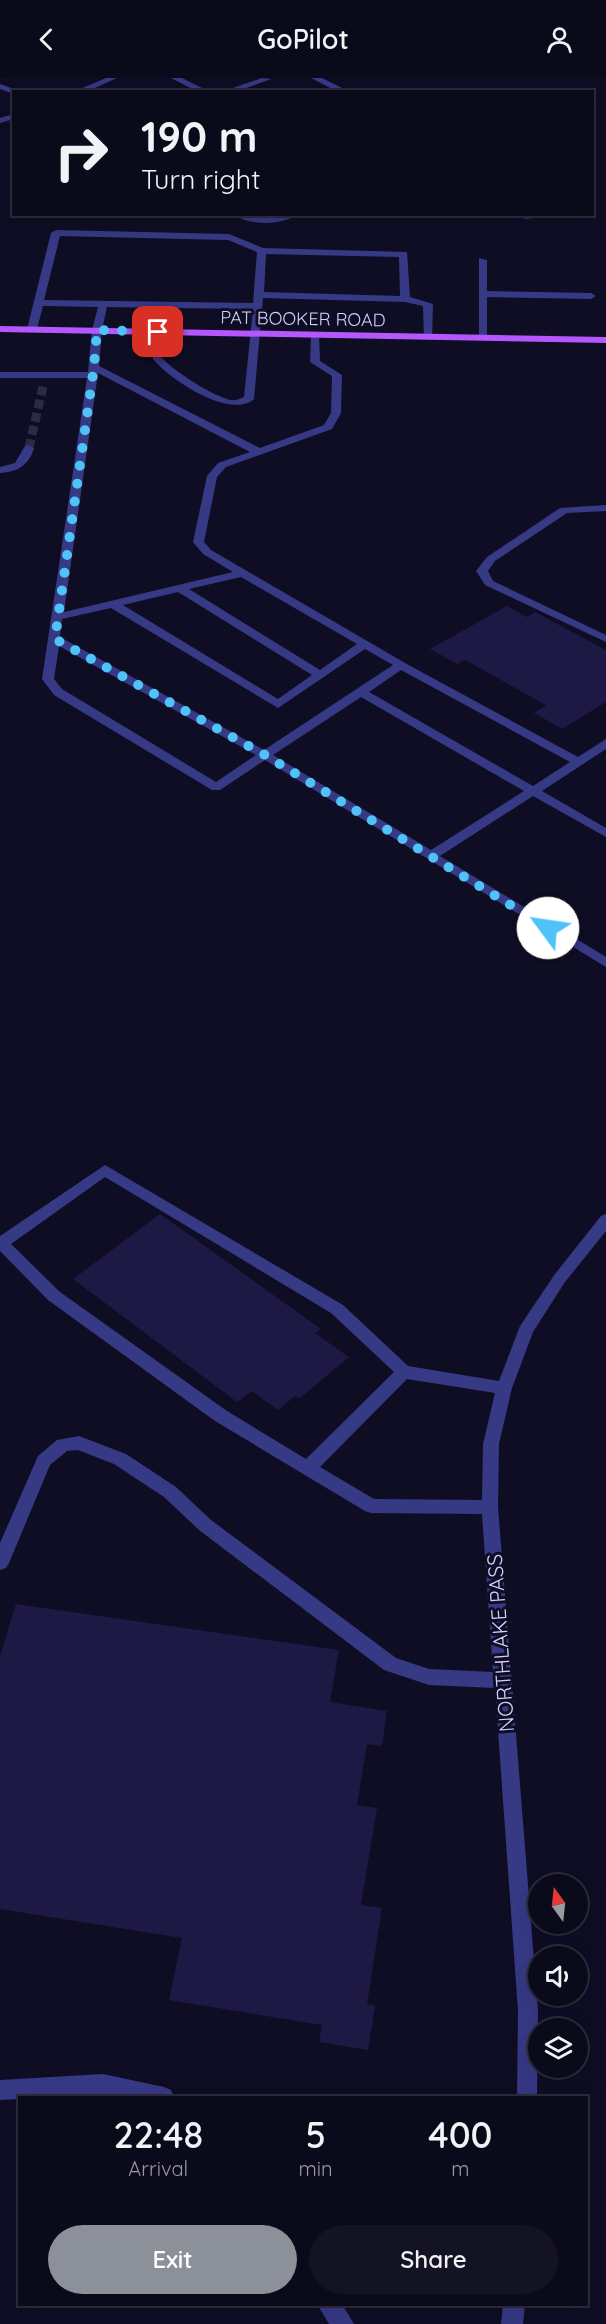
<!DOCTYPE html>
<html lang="en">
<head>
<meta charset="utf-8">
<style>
  :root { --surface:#0b0a1b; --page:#141324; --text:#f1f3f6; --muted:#9a9aa3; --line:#2b2b3a; --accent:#8c9099 }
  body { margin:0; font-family:Quicksand,sans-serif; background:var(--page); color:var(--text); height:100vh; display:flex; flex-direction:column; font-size:22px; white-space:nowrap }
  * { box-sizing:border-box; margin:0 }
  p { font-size:20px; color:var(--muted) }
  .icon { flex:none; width:33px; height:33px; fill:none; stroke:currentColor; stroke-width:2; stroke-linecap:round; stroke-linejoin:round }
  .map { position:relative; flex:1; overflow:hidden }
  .details { position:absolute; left:18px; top:2018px; width:570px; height:210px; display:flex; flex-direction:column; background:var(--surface); border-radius:0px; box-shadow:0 6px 24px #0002,0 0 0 2px var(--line) }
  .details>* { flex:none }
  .hud { position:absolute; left:12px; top:12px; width:582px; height:126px; border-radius:0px; box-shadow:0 6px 24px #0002,0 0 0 2px var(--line); background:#0b0a1b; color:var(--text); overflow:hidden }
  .needle { width:39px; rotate:345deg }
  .buttons { position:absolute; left:528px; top:1796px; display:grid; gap:12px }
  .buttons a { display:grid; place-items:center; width:60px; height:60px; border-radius:50%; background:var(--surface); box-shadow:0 6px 24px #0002,0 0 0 2px var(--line); font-size:30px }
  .pin { position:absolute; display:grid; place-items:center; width:51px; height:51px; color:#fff; margin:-26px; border-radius:12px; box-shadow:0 3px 9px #0006 }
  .me { position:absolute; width:66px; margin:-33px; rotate:301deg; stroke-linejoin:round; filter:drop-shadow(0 0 4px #0008) }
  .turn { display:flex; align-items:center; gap:21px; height:126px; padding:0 30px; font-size:27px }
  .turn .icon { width:78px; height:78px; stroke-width:2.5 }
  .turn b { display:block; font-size:42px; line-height:51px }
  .eta { display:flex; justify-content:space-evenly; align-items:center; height:102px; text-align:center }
  .eta b { font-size:36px; font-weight:600; line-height:42px }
  .action { display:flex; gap:12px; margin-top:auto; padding:12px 30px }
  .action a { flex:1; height:69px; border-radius:36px; background:var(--accent); color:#fff; font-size:24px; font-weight:600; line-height:69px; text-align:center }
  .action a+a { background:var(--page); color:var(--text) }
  header { display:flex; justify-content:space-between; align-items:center; height:78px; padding:0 30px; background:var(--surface); font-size:27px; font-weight:600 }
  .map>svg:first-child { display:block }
</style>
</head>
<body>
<header><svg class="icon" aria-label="back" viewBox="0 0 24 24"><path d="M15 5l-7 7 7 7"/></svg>GoPilot<svg class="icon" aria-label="person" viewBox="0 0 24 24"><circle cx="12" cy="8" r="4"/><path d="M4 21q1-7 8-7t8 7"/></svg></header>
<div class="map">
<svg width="606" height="2246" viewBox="0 0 606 2246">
  <rect width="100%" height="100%" fill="#0f0d24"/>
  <!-- building -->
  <path fill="#1e1845" d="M 507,528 L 527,539 L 535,534 L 606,572 L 606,624 L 562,651 L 534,635 L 546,627 L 465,582 L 457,586 L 430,571 Z
    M 160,1136 L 321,1251 L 315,1255 L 349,1279 L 299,1321 L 295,1318 L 278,1332 L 252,1313 L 237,1324 L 73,1201 Z
    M 16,1526 L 339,1572 L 330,1624 L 387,1633 L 382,1668 L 367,1666 L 357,1727 L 377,1730 L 361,1827 L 382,1830 L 367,1926 L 375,1928 L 368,1972 L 319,1964 L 322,1947 L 169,1922 L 182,1860 L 0,1831 L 0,1578 Z"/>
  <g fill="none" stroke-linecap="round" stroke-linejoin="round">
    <!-- minor-tunnel -->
    <path stroke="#2c2a45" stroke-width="9" stroke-dasharray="9 4.5" stroke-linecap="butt" d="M 29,370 L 43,308"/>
    <!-- minor -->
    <path fill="#363984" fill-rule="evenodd" d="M 106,0 L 117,0 L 86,14 L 73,14 Z
      M 171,0 L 182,0 L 210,14 L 198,14 Z
      M 262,0 L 271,1 L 235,14 L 221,14 Z
      M 311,0 L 322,0 L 350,14 L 338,14 Z
      M 0,6 L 17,12 L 18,14 L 14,14 L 14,16 L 0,11 Z
      M 14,36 L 14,41 L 0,45 L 0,40 Z
      M 233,136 L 265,139 L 298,136 C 281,148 250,148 233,136 Z
      M 515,136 L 563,136 L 525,141 Z
      M 56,152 L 229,156 L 263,170 L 407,174 L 410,219 L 433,226 L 432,262 L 424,260 L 423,228 L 405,224 L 263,220 L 254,321 C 230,342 169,301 153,281 L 153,254 L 160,252 L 164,230 L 107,229 L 102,252 L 99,288 L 260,370 L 324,347 L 331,335 L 332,298 L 310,284 L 311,258 L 319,256 L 320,283 L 342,297 L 341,335 L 332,351 L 226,389 L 217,399 L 204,464 L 211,472 L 405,585 L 578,679 L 606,661 L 606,671 L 542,713 L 606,750 L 606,759 L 533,718 L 440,778 L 606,879 L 606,889 L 265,682 L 220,712 L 212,712 L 54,617 L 42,601 L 87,300 L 0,300 L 0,294 L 88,294 L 92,252 L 98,229 L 43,228 L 37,251 L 32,254 L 27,251 L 51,155 ZM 60,158 L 228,162 L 257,174 L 253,225 L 44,222 ZM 266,176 L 399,179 L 400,218 L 264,214 ZM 173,230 L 253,231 L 244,319 C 239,321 235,323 230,322 C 211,317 174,293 161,279 L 163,257 L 169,254 ZM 98,295 L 250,374 L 218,385 L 207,398 L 193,464 L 203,476 L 233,494 L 64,534 ZM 241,499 L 357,566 L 320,592 L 189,511 ZM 178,514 L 312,597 L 278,621 L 123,527 ZM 111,530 L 278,630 L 365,571 L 393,587 L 264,672 L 60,559 L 62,541 ZM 59,568 L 256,677 L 216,704 L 62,611 L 54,601 ZM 401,592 L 570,684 L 533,708 L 369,614 ZM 361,619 L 524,713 L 431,772 L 273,677 Z
      M 479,180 L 487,182 L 487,213 L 591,215 L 596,218 L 591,221 L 487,219 L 487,260 L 479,262 Z
      M 29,367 L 34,370 C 29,387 18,394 0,395 L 0,389 L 15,385 L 25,368 Z
      M 606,427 L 606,433 L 567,435 L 495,483 L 488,493 L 493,503 L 606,557 L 606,564 L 485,507 L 476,493 L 487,479 L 560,430 Z
      M 105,1087 L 343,1227 L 408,1288 L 499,1303 L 520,1248 L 555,1196 L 601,1138 L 606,1136 L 606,1153 L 565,1204 L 533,1254 L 512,1310 L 499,1366 L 498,1429 L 538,1933 L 537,2019 L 517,2019 L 518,1933 L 495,1610 L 429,1607 L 384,1592 L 199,1452 L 164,1419 L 114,1386 L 78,1372 L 67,1373 L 50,1387 L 9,1485 L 6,1490 L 0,1492 L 0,1465 L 38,1378 L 57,1362 L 79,1358 L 126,1376 L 176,1409 L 211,1442 L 396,1580 L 429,1591 L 493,1594 L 482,1436 L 371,1435 L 365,1433 L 215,1343 L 48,1222 L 0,1173 L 0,1158 ZM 105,1099 L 331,1235 L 394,1294 L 306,1381 L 227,1333 L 60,1214 L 11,1166 ZM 407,1301 L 495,1315 L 483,1366 L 482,1422 L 374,1421 L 320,1389 Z
      M 103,1996 L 164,2009 L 171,2012 L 174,2019 L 116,2019 L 103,2016 L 20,2019 L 20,2021 L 0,2022 L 0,2002 Z
      M 317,2226 L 342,2226 L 354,2246 L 329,2246 Z
      M 503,2226 L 525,2226 L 523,2246 L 501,2246 Z"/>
    <!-- major -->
    <path fill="#b457ff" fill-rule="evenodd" d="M 0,248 L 606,259 L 606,265 L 0,254 Z"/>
  </g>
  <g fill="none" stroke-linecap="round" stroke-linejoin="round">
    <!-- route -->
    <path stroke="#4fc3f7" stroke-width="10" stroke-dasharray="0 18" d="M 158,254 L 97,252 L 94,289 L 55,561 L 265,677 L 548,850"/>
  </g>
  <g text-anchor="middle" stroke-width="6" stroke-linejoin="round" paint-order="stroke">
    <!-- far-street labels -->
    <g font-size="18" fill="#d2d0ff" stroke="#0f0d24">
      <text transform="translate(303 241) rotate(1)" y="6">PAT BOOKER ROAD</text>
    </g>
    <!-- street labels -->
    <g font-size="21" fill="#d2d0ff" stroke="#0f0d24">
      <text transform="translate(501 1565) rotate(-94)" y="7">NORTHLAKE PASS</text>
    </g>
  </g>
</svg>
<div class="buttons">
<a><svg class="needle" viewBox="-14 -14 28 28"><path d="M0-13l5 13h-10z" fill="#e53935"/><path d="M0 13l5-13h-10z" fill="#9a9aa3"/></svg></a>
<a><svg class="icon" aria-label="sound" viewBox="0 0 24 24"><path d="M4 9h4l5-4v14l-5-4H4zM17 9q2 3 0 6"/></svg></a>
<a><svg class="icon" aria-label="layers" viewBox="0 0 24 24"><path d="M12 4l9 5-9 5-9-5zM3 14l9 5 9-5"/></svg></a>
</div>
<div class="pin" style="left:158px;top:254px;background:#d93025"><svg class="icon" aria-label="arrive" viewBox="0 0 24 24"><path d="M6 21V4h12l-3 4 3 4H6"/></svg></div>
<svg class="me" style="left:548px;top:850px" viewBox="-20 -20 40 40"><circle r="19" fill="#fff"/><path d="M0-13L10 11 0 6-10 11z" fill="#4fc3f7"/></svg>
<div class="hud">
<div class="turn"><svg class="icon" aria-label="right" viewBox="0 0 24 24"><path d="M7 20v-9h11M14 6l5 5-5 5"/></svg><div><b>190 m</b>Turn right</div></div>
</div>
<section class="details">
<div class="eta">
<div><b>22:48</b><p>Arrival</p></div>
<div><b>5</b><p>min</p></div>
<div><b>400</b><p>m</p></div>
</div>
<div class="action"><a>Exit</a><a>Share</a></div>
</section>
</div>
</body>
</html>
